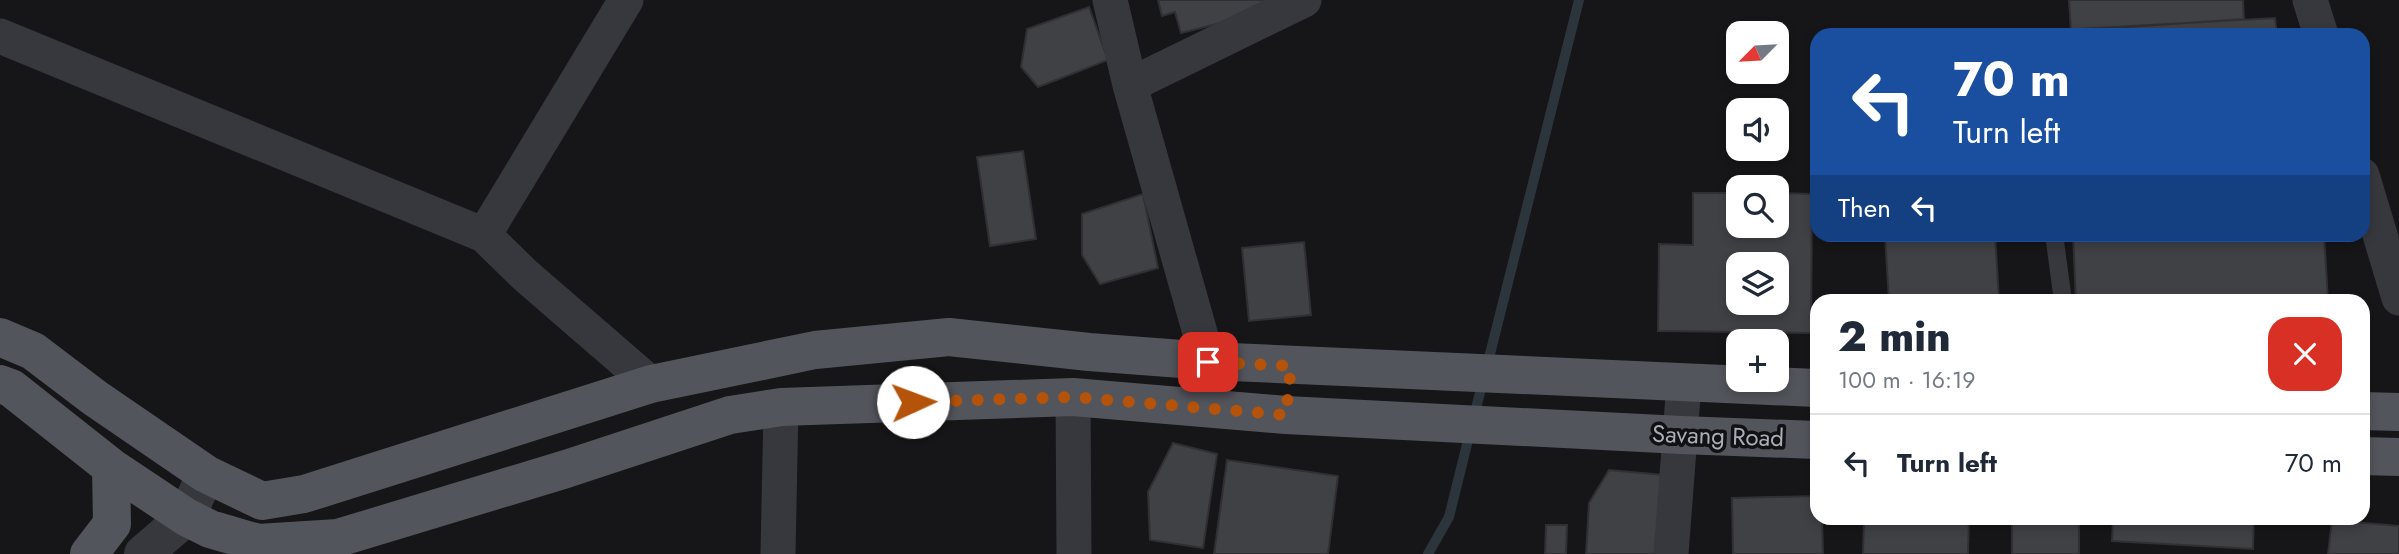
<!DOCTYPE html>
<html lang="en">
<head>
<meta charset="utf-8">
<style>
  :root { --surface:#fff; --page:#f2f2f3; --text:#1f2937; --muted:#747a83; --line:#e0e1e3 }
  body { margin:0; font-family:Jost,sans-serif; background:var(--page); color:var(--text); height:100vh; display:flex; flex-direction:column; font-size:26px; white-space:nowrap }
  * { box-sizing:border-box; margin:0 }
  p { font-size:23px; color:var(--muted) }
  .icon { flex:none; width:38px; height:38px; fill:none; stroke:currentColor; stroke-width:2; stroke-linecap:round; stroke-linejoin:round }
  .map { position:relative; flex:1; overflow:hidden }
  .panel { position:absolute; left:1810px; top:294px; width:560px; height:231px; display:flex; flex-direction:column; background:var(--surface); border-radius:21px; box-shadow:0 4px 10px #0003 }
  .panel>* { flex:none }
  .banner { position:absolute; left:1810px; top:28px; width:560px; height:214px; border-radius:21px; box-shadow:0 4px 10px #0003; background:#1a4fa0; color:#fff; overflow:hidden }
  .needle { width:46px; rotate:246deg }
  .fabs { position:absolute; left:1726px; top:21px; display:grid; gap:14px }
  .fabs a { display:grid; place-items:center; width:63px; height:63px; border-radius:14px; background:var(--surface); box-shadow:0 4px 10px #0003; font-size:35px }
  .pin { position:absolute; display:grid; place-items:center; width:60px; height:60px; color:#fff; margin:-30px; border-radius:14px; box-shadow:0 4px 10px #0006 }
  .me { position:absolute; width:77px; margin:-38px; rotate:88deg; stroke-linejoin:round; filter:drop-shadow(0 0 5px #0008) }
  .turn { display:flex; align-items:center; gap:24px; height:147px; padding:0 28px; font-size:32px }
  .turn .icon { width:91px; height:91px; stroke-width:2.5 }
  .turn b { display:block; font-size:49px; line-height:60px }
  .then { display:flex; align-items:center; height:66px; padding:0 28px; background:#0003; gap:14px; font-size:26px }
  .round { display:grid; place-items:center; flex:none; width:74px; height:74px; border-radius:21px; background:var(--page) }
  .head { display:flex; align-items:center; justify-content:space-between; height:119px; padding:0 28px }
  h1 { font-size:42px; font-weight:800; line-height:52px }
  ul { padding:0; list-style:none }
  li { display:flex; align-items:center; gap:21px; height:98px; padding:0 28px; border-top:2px solid var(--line) }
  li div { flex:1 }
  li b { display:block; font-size:26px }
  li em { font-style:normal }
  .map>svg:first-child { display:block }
</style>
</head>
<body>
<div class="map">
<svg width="2399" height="554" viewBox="0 0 2399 554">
  <rect width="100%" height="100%" fill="#161618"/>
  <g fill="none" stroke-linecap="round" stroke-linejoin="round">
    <!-- stream -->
    <path stroke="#2c353c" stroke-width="10" d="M 1487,366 L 1579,0
      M 1474,416 L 1483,381
      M 1428,554 L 1449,517 L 1470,432"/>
  </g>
  <!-- building -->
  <path fill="#404145" stroke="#303034" stroke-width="2" fill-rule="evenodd" d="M 1158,0 L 1270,0 L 1272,10 L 1181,33 L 1175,12 L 1162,16 Z
    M 2069,0 L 2243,0 L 2244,19 L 2071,31 Z
    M 1089,7 L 1108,60 L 1038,87 L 1021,67 L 1027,29 Z
    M 2275,18 L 2277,35 L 2062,35 L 2062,30 Z
    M 1023,151 L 1036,239 L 990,246 L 977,157 Z
    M 1693,193 L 1738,193 L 1738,226 L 1776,226 L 1776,193 L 1812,194 L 1811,333 L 1658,331 L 1659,244 L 1693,245 ZM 1738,264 L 1776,264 L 1776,303 L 1738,303 Z
    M 1143,194 L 1158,268 L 1100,284 L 1082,255 L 1082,214 Z
    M 1908,234 L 1995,234 L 1999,301 L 1889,301 L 1885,236 Z
    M 2073,234 L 2324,234 L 2328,301 L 2076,301 Z
    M 1304,242 L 1311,315 L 1249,321 L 1242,248 Z
    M 1173,443 L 1217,454 L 1203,548 L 1150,540 L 1148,492 Z
    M 1227,460 L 1338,476 L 1328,554 L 1214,554 Z
    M 1609,470 L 1664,475 L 1659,554 L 1586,554 L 1589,503 Z
    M 1816,496 L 1816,518 L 1822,518 L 1823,554 L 1733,554 L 1732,498 Z
    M 1864,518 L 1969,518 L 1968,554 L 1863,554 Z
    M 2012,518 L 2079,518 L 2079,554 L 2012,554 Z
    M 2113,518 L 2254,518 L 2253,549 L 2112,541 Z
    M 2332,520 L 2399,526 L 2399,554 L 2328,554 Z
    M 1546,525 L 1567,525 L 1566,554 L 1545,554 Z"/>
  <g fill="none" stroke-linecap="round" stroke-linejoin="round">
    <!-- service -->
    <path stroke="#37383d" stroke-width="18" d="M 2054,234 L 2063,301"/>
    <!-- minor -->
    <path stroke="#37383d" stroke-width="35" d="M 1110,0 L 1130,85 L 1208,361
      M 2310,0 L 2321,35
      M 0,36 L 484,235 L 525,275 L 651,384
      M 1130,85 L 1304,0
      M 2362,175 L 2399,298
      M 484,235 L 626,0
      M 1073,397 L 1074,554
      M 778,554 L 781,407
      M 1671,554 L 1684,383"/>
    <!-- tertiary -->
    <path stroke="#37383d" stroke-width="38" d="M 143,554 L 186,517 L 206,474"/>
    <!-- primary -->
    <path stroke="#53555c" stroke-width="38" d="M 0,337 L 33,351 L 95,398 L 206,474 L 262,501 L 304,494 L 651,384 L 815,350 L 949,337 L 1089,352 L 1208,361 L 1816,388
      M 0,384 L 11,388 L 111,467 L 186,517 L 210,529 L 258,543 L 338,538 L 566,469 L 730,415 L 781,407 L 1073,397 L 1286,415 L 1681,435 L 1816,440
      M 2362,411 L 2399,412
      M 2362,456 L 2399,457
      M 89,554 L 112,524 L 111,467"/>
  </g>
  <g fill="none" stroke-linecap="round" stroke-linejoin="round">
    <!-- route -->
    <path stroke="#b45309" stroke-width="12" stroke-dasharray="0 21.6" d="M 913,402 L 1073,397 L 1286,415 L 1291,366 L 1208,362"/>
  </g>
  <g text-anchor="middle" stroke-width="7" stroke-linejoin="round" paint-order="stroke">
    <!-- street labels -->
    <g font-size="24" fill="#a8adb8" stroke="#111113">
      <text transform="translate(1718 436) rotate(2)" y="8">Savang Road</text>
    </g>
  </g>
</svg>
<div class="fabs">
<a><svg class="needle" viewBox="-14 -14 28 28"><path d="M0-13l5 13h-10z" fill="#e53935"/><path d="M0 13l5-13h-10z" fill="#747a83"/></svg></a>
<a><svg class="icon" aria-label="sound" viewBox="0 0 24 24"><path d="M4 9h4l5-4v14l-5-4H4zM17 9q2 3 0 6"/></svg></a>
<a><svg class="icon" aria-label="search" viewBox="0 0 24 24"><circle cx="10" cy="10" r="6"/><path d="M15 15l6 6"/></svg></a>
<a><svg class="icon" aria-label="layers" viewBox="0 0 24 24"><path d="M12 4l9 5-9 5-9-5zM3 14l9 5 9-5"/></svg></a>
<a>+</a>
</div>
<div class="pin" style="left:1208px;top:362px;background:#d93025"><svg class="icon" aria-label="arrive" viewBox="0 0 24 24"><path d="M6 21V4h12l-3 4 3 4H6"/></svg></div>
<svg class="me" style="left:913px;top:402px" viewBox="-20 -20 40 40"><circle r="19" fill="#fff"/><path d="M0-13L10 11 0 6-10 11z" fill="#b45309"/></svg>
<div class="banner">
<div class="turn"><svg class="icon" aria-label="left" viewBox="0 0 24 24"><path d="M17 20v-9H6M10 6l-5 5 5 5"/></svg><div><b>70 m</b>Turn left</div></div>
<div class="then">Then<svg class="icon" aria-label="left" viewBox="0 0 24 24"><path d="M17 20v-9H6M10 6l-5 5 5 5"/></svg></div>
</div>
<section class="panel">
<div class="head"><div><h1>2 min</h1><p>100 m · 16:19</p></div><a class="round" style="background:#d93025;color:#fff"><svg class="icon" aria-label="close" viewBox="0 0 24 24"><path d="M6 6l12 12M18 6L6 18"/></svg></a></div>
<ul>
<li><svg class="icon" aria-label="left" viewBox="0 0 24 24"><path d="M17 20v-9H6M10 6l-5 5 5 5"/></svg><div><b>Turn left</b></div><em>70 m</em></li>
</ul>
</section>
</div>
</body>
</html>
